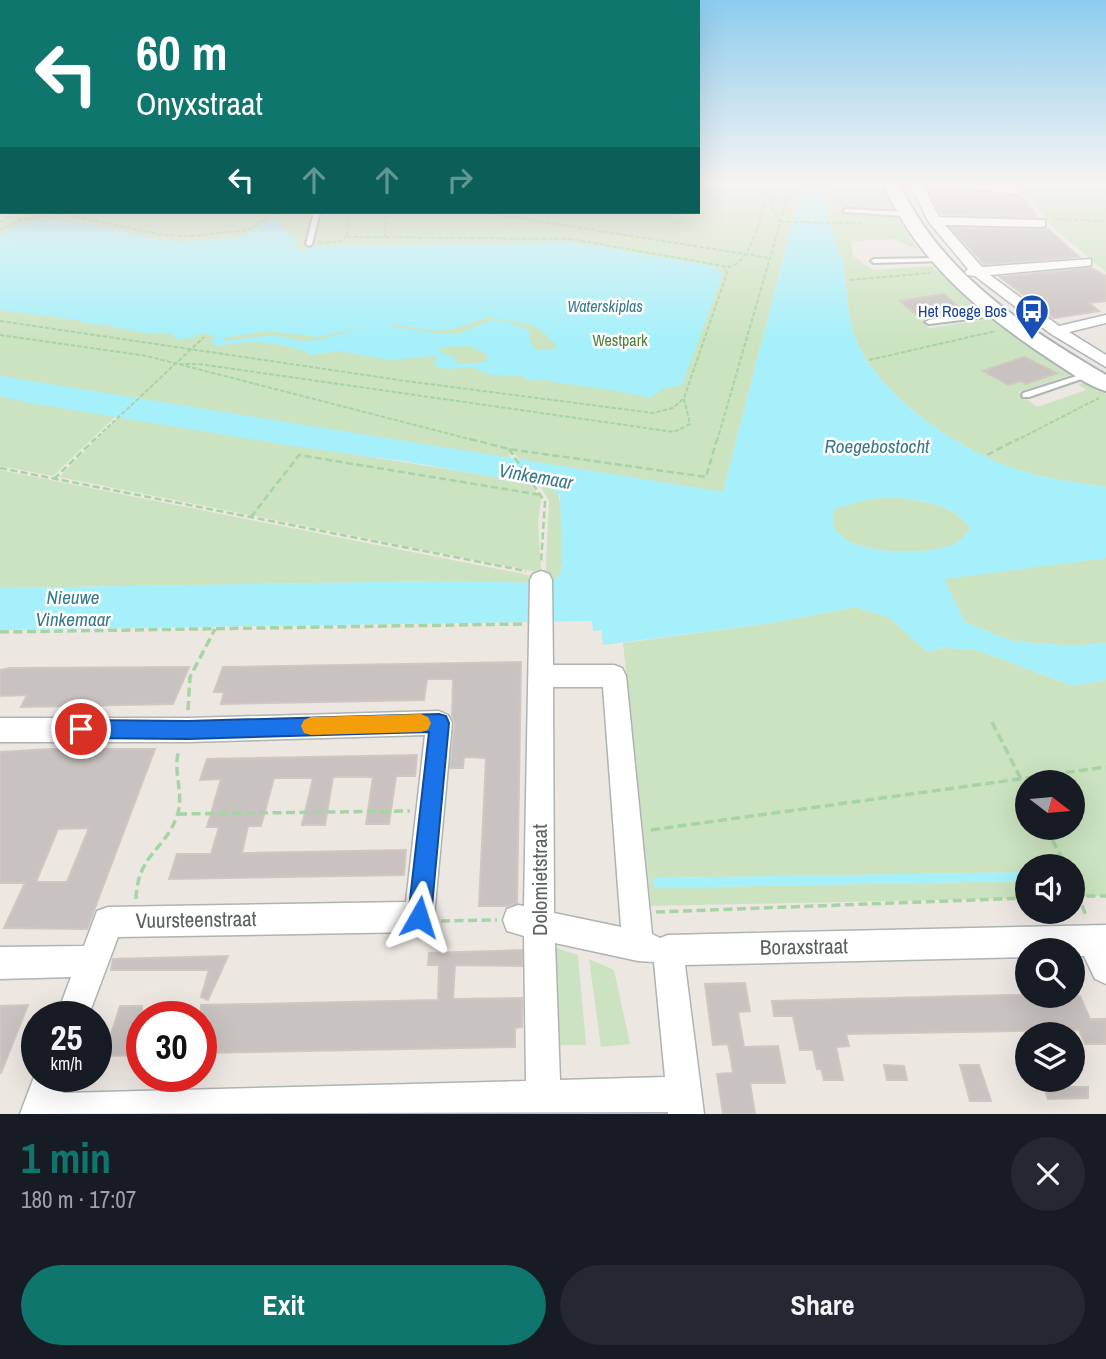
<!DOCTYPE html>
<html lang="en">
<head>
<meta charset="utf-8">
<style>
  :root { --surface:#171b24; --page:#242831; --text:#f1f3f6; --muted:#9ea1a6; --accent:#0f766e }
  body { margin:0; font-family:"Archivo Narrow",sans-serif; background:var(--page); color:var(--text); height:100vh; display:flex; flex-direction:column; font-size:26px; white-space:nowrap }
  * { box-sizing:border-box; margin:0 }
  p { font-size:23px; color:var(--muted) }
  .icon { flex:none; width:38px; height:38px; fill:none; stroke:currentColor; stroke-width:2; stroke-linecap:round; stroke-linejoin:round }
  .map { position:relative; height:1114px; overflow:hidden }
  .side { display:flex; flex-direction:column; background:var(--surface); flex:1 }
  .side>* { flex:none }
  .top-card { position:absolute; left:0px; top:0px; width:700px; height:214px; box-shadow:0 7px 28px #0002; background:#0f766e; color:#fff; overflow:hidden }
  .needle { width:46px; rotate:106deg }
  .buttons { position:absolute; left:1015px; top:770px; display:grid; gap:14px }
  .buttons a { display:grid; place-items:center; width:70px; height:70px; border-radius:50%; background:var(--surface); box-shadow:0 7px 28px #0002; font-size:35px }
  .speed { position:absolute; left:21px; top:1001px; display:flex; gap:14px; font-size:35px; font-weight:700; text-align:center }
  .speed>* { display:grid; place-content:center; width:91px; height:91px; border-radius:50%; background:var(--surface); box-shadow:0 7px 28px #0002; line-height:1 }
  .speed small { font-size:18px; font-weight:400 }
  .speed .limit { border:10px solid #d22; background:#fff; color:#111 }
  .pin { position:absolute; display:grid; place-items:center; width:60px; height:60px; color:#fff; margin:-30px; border:4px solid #fff; border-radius:50%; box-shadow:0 2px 7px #0007 }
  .me { position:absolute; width:77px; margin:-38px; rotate:6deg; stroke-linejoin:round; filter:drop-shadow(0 0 5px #0008) }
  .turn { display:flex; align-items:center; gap:24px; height:147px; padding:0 21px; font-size:32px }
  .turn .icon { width:91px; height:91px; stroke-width:2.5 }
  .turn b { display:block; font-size:49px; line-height:60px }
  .lanes { display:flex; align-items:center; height:66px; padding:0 21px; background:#0003; justify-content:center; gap:35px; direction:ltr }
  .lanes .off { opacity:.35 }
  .round { display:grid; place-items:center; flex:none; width:74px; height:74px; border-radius:37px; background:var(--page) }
  .headline { display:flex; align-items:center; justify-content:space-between; height:119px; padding:0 21px }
  h1 { font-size:42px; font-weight:700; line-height:52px; color:var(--accent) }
  .primary-button { display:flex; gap:14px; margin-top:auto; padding:14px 21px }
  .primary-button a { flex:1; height:80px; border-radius:42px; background:var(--accent); color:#fff; font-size:28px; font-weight:700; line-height:80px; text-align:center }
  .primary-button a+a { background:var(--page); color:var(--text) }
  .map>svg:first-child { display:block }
</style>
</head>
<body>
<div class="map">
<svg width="1106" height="1114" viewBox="0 0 1106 1114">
  <rect width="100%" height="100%" fill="#ede7e2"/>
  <!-- green -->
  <path fill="#cbe3c0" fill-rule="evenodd" d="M 0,185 L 2,212 L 698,212 L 698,185 L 802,185 L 792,222 L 788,222 L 792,223 L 723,492 L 520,460 L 516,455 L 509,454 L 512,459 L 137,399 L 139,396 L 134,399 L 0,376 Z
    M 834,185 L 884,185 L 893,211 L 842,208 L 843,213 L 896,216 L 917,249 L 894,239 L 851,241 L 853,256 L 873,270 L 931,266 L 985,310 L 922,320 L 930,328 L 995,318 L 1073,374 L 1018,392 L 1037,407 L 1086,390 L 1078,384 L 1085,382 L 1106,394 L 1106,487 C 1072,482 1035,477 1002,464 C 950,443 872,390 854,334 C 846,312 848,288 843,266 C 838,241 818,209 834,185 Z
    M 997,185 L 1106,185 L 1106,272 L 1050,225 L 1023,189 Z
    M 0,396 L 116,416 L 53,476 L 0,466 Z
    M 119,417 L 529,482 L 541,499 L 538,522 L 541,570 L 532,571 L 59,477 Z
    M 0,470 L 533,576 L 537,583 L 439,581 L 0,588 Z
    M 539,484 L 551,487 L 558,493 C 562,505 566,565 559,575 C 556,580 551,581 545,583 L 549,501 Z
    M 898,497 C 923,502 956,504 970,529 C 967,532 963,539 960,541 C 936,557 845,558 833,525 C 832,521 833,514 833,509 L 870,499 Z
    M 1106,558 L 1106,643 L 1072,646 L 1012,641 L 965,622 L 943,578 Z
    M 856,607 L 890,618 L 927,652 L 944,648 L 977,650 L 1073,686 L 1106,680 L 1106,896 L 1073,897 L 1073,866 L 1027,866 L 1027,872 L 653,878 L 655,888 L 1027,881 L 1027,898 L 651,906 L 623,643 L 771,623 ZM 1027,782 L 1073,782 L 1073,828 L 1027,828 Z
    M 547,945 L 578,955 L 586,1045 L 549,1045 Z
    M 589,959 L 614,970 L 630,1044 L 601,1047 Z"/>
  <!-- water -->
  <path fill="#a5f0fa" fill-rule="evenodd" d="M 802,185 L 834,185 C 818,209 838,241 843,266 C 848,288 846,312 854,334 C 872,390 950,443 1002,464 C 1035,477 1072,482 1106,487 L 1106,558 L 944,579 L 965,622 L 1012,641 L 1072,646 L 1106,643 L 1106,680 L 1073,686 L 977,650 L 944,648 L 927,652 L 890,618 L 856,607 L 771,623 L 603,645 L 602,630 L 593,631 L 592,621 L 0,630 L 0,588 L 439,581 L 545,583 L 558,577 L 562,567 L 560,495 L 548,486 L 409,462 L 293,446 L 30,403 L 0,396 L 0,376 L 723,492 ZM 898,497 C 923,502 957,504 970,529 C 967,532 963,539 959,541 C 936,557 844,558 833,525 C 832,521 834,513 834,509 L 870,499 Z
    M 278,217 L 287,233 L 298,238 L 296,248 L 300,247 L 300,251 L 305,251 L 306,247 L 333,246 L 571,242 L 712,266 L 720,270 L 722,276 L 682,385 L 663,389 L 649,398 C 619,390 590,387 560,383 C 543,381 546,377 527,381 L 524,376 L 490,375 L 473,367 L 455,368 L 453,370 L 434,366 L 437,358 L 434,356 L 390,360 L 340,351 L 311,355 C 291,342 241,338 217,347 L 211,341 L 215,336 L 200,333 L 195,337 L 176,340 L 172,333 C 142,338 111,322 81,324 L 83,322 L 78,320 L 0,310 L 0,236 C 38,202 110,233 155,239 C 179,243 207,240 230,238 C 250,237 260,222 278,217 ZM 487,317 L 528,324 L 538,328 L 556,344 L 556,350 L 535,349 L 530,341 L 530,330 L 504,321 L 491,320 L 460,333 L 441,334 L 389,326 L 396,324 C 441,334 445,333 487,317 ZM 375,325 L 318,340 L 301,341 L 275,335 L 223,341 L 224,338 L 267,331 L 317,337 ZM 469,346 L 488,355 L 486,362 L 457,364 L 455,358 L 438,351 L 442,347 Z
    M 1027,872 L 1027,881 L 655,888 L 653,878 Z"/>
  <!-- building -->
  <path fill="#c8c2c0" stroke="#d1c7c1" stroke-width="2" fill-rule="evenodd" d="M 929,186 L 1022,195 L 1037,217 L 941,214 L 928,189 L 931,190 Z
    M 951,228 L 1048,229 L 1079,257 L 984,264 Z
    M 1091,268 L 1106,276 L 1106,301 L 1089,303 L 1099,311 L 1054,318 L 1000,277 Z
    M 944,294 L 959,307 L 915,314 L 900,301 Z
    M 1024,357 L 1057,373 L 1026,384 L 1021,381 L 1009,385 L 983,371 Z
    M 521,662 L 517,903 L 507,906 L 479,906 L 486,758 L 464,757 L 463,768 L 450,768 L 455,723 L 452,717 L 453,679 L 427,679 L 424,700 L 221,704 L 224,692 L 214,692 L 223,667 Z
    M 189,667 L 173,704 L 21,707 L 27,695 L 0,696 L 0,670 L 10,668 Z
    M 50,749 L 155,749 L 87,929 L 4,928 L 25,883 L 0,883 L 0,752 ZM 89,828 L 67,882 L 36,882 L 58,829 Z
    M 417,755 L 415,776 L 396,776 L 389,824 L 366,824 L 373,777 L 333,777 L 325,825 L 302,825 L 313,778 L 274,778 L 261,826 L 248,826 L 242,853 L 406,850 L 404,875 L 169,879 L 177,854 L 211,854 L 219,827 L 207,827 L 221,779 L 200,780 L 207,759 Z
    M 522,950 L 522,966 L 455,965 L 453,999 L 522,998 L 522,1027 L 515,1028 L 515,1047 L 201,1053 L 201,1005 L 438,1000 L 439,965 L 428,965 L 429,953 Z
    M 228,956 L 208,1000 L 201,997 L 209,970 L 111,970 L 113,959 Z
    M 745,983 L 750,1011 L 738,1012 L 744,1047 L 778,1046 L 785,1083 L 750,1083 L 755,1114 L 723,1114 L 717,1074 L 733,1073 L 731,1059 L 728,1044 L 713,1045 L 705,984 Z
    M 1007,995 L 1080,996 L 1090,1019 L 1106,1019 L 1106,1044 L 1085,1044 L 1079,1030 L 846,1034 L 849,1046 L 836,1047 L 843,1080 L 824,1080 L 821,1069 L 817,1069 L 813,1050 L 800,1050 L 793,1016 L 774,1016 L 772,1001 Z
    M 28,1005 L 1,1073 L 0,1073 L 0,1006 Z
    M 120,1006 L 142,1006 L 142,1055 L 104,1056 Z
    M 884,1065 L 904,1066 L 907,1080 L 887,1080 Z
    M 960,1065 L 979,1065 L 991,1101 L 970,1101 Z
    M 1044,1087 L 1088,1087 L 1088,1098 L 1048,1099 Z"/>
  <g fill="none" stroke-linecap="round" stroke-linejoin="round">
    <!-- lane casing -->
    <g stroke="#aeb3b4" stroke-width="4">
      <path id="lane" d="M 846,209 L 904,212 L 907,214 L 904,216 L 844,212 L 844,210 Z
        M 314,212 L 320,212 L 312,244 L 309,246 L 306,244 Z
        M 940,258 L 942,259 L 942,261 L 874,263 L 871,261 L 874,259 Z
        M 999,311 L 1002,311 L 1002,315 L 929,324 L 925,322 L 929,320 Z
        M 1086,373 L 1089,373 L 1093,375 L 1029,397 L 1023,397 L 1022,395 L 1023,393 Z"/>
    </g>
    <!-- street casing -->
    <g stroke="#aeb3b4" stroke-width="3">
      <path id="street" d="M 911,185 L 923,185 L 939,217 L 1045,220 L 1045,226 L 1041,227 L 945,225 L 982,267 L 1091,259 L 1091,265 L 1086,266 L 990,275 L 1059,326 L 1106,315 L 1106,323 L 1069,332 L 1106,355 L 1106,367 L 1051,334 L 975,276 L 967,275 L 965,272 L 968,269 L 928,221 Z
        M 963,185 L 1003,185 L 1025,190 L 1019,194 L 969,188 Z
        M 541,571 L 549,574 L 552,580 L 553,665 L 614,665 L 622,668 L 626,676 L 652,934 L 660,938 L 668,935 L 1106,925 L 1106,984 L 1095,979 L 1084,956 L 1073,956 L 1073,950 L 1027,950 L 1027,957 L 685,965 L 704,1114 L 668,1114 L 668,1112 L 20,1114 L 37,1069 L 37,1076 L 68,1076 L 63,1093 L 526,1081 L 524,936 L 507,931 L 503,920 L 507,909 L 518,905 L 524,906 L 530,580 L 533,574 ZM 553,687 L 603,687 L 621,927 L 554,913 ZM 555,943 L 638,961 L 654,962 L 665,1077 L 560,1080 Z
        M 439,711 L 448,715 L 452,723 L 434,917 L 430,928 L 419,932 L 118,937 L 88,1017 L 56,1017 L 71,977 L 0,979 L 0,947 L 84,946 L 97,911 L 108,907 L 406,902 L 425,735 L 188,742 L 0,742 L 0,718 L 188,718 Z"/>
    </g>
    <!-- secondary casing -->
    <g stroke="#adb3b5" stroke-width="4">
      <path id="secondary" d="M 884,185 L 900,185 C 941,273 1024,327 1106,375 L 1106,391 C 1088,386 1070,372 1054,362 C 984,316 918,264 884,185 Z"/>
    </g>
    <!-- path-far2 -->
    <path stroke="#a7d4a4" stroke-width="2" stroke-dasharray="4.5 2" stroke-linecap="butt" d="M 728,185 L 771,192 L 772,207 L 780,222
      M 1088,185 L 1106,192
      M 350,212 L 346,237 L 571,239 L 729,267 C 754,262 762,207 769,185
      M 380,212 L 386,214 L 385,237
      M 481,212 L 770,258
      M 0,216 L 8,212
      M 1054,219 L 1106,221
      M 0,222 L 16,212
      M 780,222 L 864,223
      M 0,230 L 20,220 L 61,214 L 163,235 L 191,236 L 248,230 L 273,214 L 297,212
      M 319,243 L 342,241 L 346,237
      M 850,280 L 930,273
      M 0,321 L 406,381 L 653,413 L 673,408 L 684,398 L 727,273 L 724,268
      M 0,335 L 147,356 L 477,441
      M 869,360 L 996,331
      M 179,364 L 199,364 L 674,432 L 690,424 L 684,399
      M 93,441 L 204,337
      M 717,441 L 791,185
      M 1015,441 L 1099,398"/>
    <!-- path-far1 -->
    <path stroke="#a7d4a4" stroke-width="2.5" stroke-dasharray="7 3.5" stroke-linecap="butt" d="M 470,439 L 509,449 L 706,477 L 717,439
      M 509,449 L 545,502 L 541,563
      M 987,455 L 1018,439
      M 0,468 L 526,571
      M 54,479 L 95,439
      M 251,517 L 299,455 L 541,495"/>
    <!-- path -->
    <path stroke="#a7d4a4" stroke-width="3.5" stroke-dasharray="9 4.5" stroke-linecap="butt" d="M 0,632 L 522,624
      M 188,710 L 190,677 L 215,629
      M 992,722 L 1027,791
      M 178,814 L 410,811
      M 1046,828 L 1066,866
      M 651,830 L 1106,767
      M 1073,880 L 1086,916
      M 1073,896 L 1106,896
      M 136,899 C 138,853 164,852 177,816 C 185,794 172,772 179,750
      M 656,912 L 1027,898
      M 441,921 L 497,920"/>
    <!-- lane -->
    <use href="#lane" fill="#fff" fill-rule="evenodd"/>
    <!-- street -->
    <use href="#street" fill="#fff" fill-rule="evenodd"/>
    <!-- secondary -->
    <use href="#secondary" fill="#fff" fill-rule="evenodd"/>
  </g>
  <!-- sky -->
  <linearGradient id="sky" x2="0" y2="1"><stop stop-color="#8dccef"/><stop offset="0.54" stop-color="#f7f4f2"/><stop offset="1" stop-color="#f7f4f2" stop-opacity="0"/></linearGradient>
  <rect width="1106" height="341" fill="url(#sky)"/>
  <!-- route -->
  <path fill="#1a73e8" stroke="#114b97" stroke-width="2" d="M 439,714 L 446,716 L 449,723 L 431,917 L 427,925 L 419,928 L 411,925 L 408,917 L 429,732 L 188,739 L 81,738 L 75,735 L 72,729 L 75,723 L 81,720 L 188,721 Z"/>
  <!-- slow -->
  <path fill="#f59e0b" d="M 421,714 L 428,717 L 431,723 L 428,730 L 421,732 L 311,735 L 304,733 L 301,726 L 304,720 L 311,717 Z"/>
  <!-- icons -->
  <defs>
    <g id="bus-pin" transform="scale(1.75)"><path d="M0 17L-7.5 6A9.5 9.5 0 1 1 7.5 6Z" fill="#1a4fb4" stroke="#fff"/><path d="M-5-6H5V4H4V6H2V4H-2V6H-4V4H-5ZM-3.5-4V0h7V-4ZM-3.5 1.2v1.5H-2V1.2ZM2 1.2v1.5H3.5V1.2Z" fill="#fff"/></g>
  </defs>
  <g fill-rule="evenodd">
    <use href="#bus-pin" x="1032" y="311"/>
  </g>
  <g text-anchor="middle" stroke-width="5" stroke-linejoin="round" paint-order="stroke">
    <!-- far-water labels -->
    <g font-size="16" font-style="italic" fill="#387989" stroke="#fff">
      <text x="605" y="312">Waterskiplas</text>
    </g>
    <!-- far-transit labels -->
    <g font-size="16" fill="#164399" stroke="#fff" text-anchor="end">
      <text x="1007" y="317">Het Roege Bos</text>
    </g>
    <!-- far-park labels -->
    <g font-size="16" fill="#4d8339" stroke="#fff">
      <text x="620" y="346">Westpark</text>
    </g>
    <!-- water labels -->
    <g font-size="19" font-style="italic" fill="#387989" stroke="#fff">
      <text x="877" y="453">Roegebostocht</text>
      <text transform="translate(536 476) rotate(10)" y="7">Vinkemaar</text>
      <text x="73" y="604">Nieuwe<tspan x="73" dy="22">Vinkemaar</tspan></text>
    </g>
    <!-- near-street labels -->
    <g font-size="21" fill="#5b6162" stroke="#fff">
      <text transform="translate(540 880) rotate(-90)" y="7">Dolomietstraat</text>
      <text transform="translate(196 920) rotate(-1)" y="7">Vuursteenstraat</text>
      <text transform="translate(804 947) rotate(-1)" y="7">Boraxstraat</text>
    </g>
  </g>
</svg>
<div class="buttons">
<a><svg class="needle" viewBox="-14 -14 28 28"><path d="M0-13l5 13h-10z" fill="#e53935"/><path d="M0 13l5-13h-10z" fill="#9ea1a6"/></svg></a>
<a><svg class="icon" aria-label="sound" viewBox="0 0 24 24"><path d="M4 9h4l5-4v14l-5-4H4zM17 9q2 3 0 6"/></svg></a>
<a><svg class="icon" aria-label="search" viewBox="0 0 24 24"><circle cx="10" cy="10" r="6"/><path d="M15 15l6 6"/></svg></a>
<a><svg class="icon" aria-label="layers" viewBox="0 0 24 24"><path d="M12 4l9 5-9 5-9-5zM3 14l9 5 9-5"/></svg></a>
</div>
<div class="speed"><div>25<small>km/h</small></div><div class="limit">30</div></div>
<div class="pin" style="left:81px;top:729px;background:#d93025"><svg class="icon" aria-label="arrive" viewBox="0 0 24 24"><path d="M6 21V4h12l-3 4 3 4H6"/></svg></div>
<svg class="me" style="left:419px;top:917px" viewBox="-20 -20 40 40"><path d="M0-17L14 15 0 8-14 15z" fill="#1a73e8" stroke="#fff" stroke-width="4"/></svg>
<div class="top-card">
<div class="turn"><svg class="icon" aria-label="left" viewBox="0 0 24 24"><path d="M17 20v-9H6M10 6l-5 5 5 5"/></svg><div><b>60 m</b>Onyxstraat</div></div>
<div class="lanes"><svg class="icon" aria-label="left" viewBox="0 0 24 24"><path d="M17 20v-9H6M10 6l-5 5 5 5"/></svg><svg class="icon off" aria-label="ahead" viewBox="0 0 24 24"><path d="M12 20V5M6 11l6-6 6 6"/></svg><svg class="icon off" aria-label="ahead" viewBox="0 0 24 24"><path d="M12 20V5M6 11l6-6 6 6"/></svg><svg class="icon off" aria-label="right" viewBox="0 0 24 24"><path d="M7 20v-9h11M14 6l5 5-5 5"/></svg></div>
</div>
</div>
<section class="side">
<div class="headline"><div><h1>1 min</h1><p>180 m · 17:07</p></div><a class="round"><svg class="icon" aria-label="close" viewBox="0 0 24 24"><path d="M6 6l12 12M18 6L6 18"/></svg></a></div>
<div class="primary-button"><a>Exit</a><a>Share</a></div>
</section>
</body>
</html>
